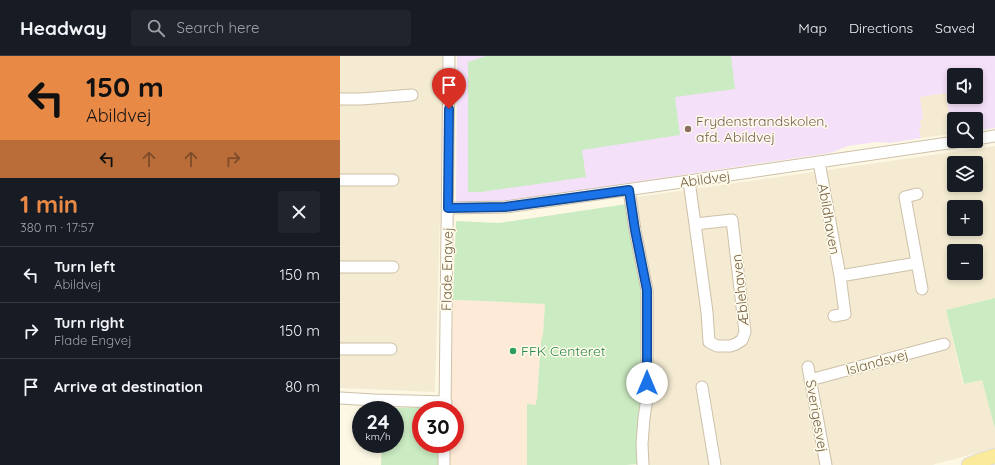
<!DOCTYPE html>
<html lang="en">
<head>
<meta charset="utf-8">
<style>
  :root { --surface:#171b24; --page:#20242c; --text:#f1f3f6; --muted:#9ea1a6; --line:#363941; --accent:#e98946 }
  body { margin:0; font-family:Quicksand,sans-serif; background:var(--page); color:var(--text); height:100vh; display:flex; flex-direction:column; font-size:15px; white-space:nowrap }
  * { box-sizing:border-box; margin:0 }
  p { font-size:13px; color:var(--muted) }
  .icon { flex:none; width:22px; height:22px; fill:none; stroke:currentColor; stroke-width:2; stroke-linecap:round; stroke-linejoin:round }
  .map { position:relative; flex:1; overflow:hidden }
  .drawer { display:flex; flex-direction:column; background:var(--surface); width:340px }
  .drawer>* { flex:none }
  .banner { background:#e98946; color:#111; overflow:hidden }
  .controls { position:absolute; left:607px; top:12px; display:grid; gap:8px }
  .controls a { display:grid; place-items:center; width:36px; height:36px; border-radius:4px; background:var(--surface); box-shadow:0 2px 6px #0003; font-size:20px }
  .speed { position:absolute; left:12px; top:345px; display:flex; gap:8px; font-size:20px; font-weight:700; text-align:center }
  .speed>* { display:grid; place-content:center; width:52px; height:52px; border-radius:50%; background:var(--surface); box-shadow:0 2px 6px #0003; line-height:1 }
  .speed small { font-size:10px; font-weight:400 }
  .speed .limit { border:6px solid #d22; background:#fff; color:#111 }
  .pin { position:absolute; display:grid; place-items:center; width:34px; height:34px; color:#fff; margin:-41px -17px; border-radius:50% 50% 50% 0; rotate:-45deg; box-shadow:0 0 4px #0007 }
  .pin .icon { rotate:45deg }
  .me { position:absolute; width:44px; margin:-22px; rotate:0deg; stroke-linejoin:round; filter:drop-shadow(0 0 3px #0008) }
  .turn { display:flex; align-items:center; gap:14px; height:84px; padding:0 20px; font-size:18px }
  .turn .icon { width:52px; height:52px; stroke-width:2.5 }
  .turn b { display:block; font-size:28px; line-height:34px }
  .lanes { display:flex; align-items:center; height:38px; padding:0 20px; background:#0003; justify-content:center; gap:20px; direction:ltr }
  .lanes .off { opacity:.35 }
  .round { display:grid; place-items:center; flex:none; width:42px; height:42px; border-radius:4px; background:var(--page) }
  .head { display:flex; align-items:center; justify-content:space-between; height:68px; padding:0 20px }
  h1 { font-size:24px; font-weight:700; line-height:30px; color:var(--accent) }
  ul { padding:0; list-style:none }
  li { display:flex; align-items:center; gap:12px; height:56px; padding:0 20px; border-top:1px solid var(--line) }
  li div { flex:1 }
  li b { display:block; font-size:15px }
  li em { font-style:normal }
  header { display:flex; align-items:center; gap:24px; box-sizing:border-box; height:56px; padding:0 20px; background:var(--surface); border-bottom:1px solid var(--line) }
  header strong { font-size:19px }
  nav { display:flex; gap:22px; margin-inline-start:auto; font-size:14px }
  .search { width:280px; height:36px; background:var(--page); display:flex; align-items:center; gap:10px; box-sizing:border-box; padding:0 14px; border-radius:4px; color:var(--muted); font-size:15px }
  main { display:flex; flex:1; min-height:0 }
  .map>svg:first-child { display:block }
</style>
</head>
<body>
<header>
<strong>Headway</strong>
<div class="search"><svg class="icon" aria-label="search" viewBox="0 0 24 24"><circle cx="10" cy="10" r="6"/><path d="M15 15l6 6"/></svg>Search here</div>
<nav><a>Map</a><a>Directions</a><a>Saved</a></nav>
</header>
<main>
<section class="drawer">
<div class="banner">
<div class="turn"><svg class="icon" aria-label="left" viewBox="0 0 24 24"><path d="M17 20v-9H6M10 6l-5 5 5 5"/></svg><div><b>150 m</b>Abildvej</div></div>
<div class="lanes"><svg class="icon" aria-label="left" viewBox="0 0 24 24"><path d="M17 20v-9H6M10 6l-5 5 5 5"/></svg><svg class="icon off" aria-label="ahead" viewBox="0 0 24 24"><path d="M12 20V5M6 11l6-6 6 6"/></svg><svg class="icon off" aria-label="ahead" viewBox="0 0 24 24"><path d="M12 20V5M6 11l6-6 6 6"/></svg><svg class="icon off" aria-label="right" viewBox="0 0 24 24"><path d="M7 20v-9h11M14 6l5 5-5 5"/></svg></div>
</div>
<div class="head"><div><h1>1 min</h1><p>380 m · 17:57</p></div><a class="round"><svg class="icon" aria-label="close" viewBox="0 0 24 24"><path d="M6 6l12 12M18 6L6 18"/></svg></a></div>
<ul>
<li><svg class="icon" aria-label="left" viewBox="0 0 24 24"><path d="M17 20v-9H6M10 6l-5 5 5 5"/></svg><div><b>Turn left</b><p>Abildvej</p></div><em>150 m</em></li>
<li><svg class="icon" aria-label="right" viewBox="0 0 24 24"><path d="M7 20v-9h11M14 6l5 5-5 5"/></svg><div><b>Turn right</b><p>Flade Engvej</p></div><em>150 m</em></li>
<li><svg class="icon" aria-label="arrive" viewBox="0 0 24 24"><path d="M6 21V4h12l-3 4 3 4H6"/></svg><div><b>Arrive at destination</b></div><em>80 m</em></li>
</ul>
</section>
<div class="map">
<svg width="655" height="409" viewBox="0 0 655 409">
  <rect width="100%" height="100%" fill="#fdf8e4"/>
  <!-- residential -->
  <path fill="#f4ebd2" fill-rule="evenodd" d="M 0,0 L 102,0 L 103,55 L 95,336 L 0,332 Z
    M 606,37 L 612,78 L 581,82 L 579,72 L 581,72 L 580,63 L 583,62 L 579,41 Z
    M 655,90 L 655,242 L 606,254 L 623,328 L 642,324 L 655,373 L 655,392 L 592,409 L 305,409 L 309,234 L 294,146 L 297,141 ZM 614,107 L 636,107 L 636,129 L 614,129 ZM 614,151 L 636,151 L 636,173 L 614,173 ZM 614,195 L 636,195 L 636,217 L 614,217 Z"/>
  <!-- commercial -->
  <path fill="#fdead7" d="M 113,244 L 145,245 L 205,248 L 203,279 L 201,285 L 197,344 L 196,349 L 187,349 L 187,409 L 110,409 L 110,388 L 115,388 L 115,354 L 111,354 Z"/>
  <!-- education -->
  <path fill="#f5e0f9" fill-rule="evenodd" d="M 117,0 L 655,0 L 655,72 L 636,75 L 636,63 L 614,63 L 614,78 L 612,78 L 606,37 L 580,41 L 583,63 L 580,64 L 581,72 L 579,72 L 581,82 L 550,87 L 537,86 L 508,90 L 490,97 L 153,147 L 116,146 ZM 614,19 L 636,19 L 636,41 L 614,41 Z"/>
  <!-- green -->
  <path fill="#cbebc2" d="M 146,0 L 391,0 L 395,33 L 335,41 L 340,79 L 242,94 L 246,121 L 141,136 L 128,136 L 128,6 Z
    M 287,148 L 302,242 L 303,342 L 298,408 L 286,409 L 187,409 L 187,348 L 196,349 L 196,344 L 197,344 L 201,285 L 203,279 L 205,248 L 145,245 L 113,244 L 116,165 L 159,167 Z
    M 655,242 L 655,373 L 642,324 L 624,328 L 606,254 Z
    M 94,351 L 97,354 L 81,354 L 81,388 L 98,388 L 98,409 L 41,409 L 42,388 L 55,388 L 55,354 L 45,354 L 46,352 Z"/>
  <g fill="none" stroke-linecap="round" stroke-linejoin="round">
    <!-- minor casing -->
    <g stroke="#cec0aa" stroke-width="13">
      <path id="minor" d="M 0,43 L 21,43 L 72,39
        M 636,83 L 655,80
        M 479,106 L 500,220 L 505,258 L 494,260
        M 0,124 L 53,124
        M 349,125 L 355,168 L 392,164 L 405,276 L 402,284 L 396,288 L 390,290 L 377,290 L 369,286 L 367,256 L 355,168
        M 289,134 L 295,174 L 307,234 L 307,342 L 304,362 L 302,388 L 303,409
        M 577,138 L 565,141 L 582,233
        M 107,152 L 165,151 L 349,125 L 622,85
        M 0,211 L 53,211
        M 500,220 L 577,207
        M 0,293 L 51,293
        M 468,311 L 486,409
        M 470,324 L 604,288
        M 362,331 L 375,409
        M 0,342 L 34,344 L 106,346
        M 105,354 L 109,0
        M 104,409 L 104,388"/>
    </g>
    <!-- major casing -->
    <g stroke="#e1dcd7" stroke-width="16">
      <path id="major" d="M 629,409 L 639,405 L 655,400"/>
    </g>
    <!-- minor -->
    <use href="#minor" stroke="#fff" stroke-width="11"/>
    <!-- major -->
    <use href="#major" stroke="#fcea9b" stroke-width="14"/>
  </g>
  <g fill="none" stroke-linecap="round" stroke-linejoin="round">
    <!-- route casing -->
    <g stroke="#114b97" stroke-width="10">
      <path id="route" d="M 109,53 L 108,152 L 165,151 L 289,134 L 295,174 L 307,234 L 307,327"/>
    </g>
    <!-- route -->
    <use href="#route" stroke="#1a73e8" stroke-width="7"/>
  </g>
  <!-- markers -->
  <circle fill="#8d6e63" stroke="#fffbea" stroke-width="1.5" cx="348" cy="73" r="4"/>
  <circle fill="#2e9e5b" stroke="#fffbea" stroke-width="1.5" cx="173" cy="295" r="4"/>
  <g text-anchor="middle" stroke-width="3" stroke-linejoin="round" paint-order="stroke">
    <!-- education labels -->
    <g font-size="14" fill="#785e54" stroke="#fffbea" text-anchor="start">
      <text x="356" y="70">Frydenstrandskolen,<tspan x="356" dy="16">afd. Abildvej</tspan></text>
    </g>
    <!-- street labels -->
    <g font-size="14" fill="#766149" stroke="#fffbea">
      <text transform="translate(365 123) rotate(-8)" y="5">Abildvej</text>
      <text transform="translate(489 163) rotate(80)" y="5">Abildhaven</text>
      <text transform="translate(107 213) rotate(-89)" y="5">Flade Engvej</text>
      <text transform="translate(400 234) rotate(-96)" y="5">Æblehaven</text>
      <text transform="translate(537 306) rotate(-15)" y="5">Islandsvej</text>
      <text transform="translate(477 360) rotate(80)" y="5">Sverigesvej</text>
    </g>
    <!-- leisure labels -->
    <g font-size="14" fill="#27864d" stroke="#fffbea" text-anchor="start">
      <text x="181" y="300">FFK Centeret</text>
    </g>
  </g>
</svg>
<div class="controls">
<a><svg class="icon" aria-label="sound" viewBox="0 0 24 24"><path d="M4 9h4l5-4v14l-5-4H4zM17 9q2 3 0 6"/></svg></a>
<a><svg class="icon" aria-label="search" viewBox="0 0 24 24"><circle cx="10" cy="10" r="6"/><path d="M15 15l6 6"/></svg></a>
<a><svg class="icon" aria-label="layers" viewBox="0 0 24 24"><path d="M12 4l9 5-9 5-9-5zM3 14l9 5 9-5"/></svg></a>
<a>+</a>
<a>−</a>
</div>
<div class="speed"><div>24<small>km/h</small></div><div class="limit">30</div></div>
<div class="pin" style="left:109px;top:53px;background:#d93025"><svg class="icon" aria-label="arrive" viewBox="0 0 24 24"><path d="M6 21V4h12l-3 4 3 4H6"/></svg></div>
<svg class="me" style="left:307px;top:327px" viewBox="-20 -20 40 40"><circle r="19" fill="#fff"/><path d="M0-13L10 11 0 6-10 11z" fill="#1a73e8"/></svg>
</div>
</main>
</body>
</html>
